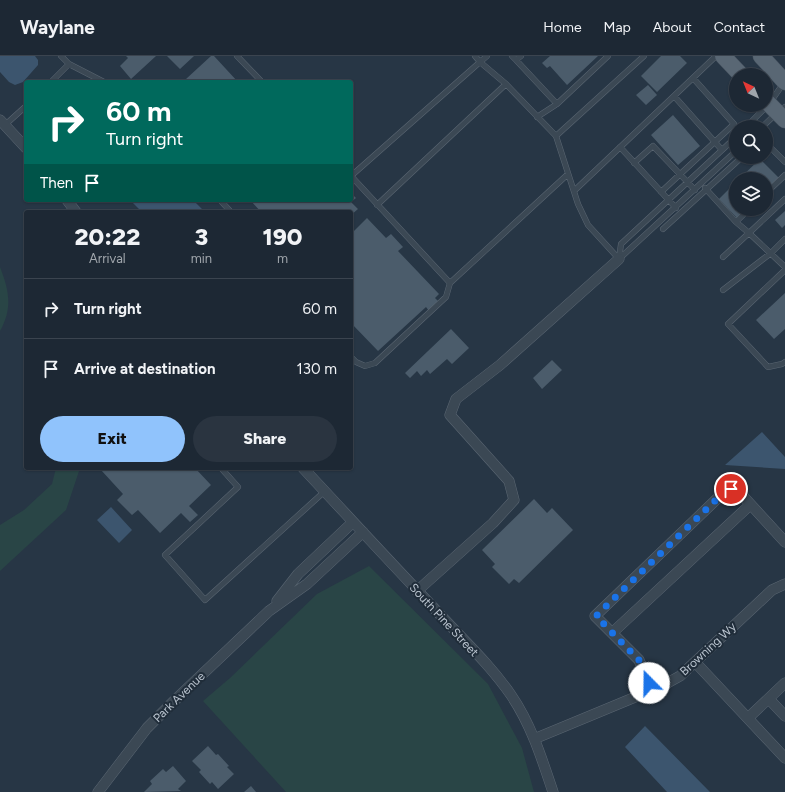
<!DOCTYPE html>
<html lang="en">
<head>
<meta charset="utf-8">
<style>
  :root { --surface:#1d2834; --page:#2a3440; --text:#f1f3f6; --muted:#a0a6ac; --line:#3b444f; --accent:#90c3fc }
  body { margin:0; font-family:Figtree,sans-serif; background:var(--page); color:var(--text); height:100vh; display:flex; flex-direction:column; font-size:15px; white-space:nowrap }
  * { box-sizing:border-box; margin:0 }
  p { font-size:13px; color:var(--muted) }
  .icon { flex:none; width:22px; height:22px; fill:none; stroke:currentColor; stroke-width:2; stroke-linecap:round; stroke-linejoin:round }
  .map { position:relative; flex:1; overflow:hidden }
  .side { position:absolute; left:24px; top:154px; width:329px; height:260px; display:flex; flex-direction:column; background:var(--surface); border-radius:4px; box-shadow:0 1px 3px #0004,0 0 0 1px var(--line) }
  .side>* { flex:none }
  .guide { position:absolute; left:24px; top:24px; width:329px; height:122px; border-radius:4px; box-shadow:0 1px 3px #0004,0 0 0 1px var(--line); background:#00695c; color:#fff; overflow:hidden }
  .needle { width:26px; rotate:317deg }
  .fabs { position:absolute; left:729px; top:12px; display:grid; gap:8px }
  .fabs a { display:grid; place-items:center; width:44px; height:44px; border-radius:50%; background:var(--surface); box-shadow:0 1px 3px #0004,0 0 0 1px var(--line); font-size:20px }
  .pin { position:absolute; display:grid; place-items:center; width:34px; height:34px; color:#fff; margin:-17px; border:2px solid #fff; border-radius:50%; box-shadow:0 1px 4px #0007 }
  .me { position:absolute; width:44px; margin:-22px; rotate:338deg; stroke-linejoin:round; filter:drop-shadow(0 0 3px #0008) }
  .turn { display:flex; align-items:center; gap:14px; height:84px; padding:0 16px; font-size:18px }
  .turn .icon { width:52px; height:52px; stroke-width:2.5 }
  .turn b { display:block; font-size:28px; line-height:34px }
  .then { display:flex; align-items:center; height:38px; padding:0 16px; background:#0003; gap:8px; font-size:15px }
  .eta { display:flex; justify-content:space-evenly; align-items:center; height:68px; text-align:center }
  .eta b { font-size:24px; font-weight:800; line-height:28px }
  .cta { display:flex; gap:8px; margin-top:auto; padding:8px 16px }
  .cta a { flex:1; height:46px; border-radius:24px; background:var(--accent); color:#111; font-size:16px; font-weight:800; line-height:46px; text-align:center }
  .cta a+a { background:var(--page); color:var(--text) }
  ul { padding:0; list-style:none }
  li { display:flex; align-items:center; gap:12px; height:60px; padding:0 16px; border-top:1px solid var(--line) }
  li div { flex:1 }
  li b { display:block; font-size:15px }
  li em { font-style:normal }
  header { display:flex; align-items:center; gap:24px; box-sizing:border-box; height:56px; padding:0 20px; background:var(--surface); border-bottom:1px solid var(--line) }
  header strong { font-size:19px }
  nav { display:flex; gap:22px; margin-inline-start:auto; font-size:14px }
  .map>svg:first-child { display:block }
</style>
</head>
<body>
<header>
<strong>Waylane</strong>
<nav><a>Home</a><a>Map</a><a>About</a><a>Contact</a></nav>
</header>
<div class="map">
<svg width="785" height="736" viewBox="0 0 785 736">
  <rect width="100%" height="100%" fill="#273645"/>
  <!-- green -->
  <path fill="#294546" d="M 0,211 C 9,234 13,252 0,275 Z
    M 56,412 L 80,412 L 66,454 L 0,515 L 0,469 L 24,454 L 52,428 Z
    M 369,510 L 488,628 L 522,692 L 534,736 L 286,736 L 203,645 L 230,622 L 317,538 Z"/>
  <!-- water -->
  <path fill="#3c556e" d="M 0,0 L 35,0 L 38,4 L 38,9 L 23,26 L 15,29 L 9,26 L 0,16 Z
    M 130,144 L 193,144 L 205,156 L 142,156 Z
    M 762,376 L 785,401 L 785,413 L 725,409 Z
    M 111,451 L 132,474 L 119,487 L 97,464 Z
    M 645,670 L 710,736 L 667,736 L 625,691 Z"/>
  <!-- building -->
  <path fill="#4b5c6b" d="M 126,0 L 156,0 L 131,23 L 120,10 L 128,2 Z
    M 167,0 L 194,0 L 180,13 Z
    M 211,0 L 214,0 L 238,26 L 189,26 L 186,23 Z
    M 550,0 L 598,0 L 567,29 L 550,10 L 547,12 L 542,7 Z
    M 661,0 L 680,0 L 687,7 L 657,36 L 641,20 Z
    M 648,29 L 657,39 L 646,49 L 636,39 Z
    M 673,59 L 700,90 L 678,109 L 651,79 Z
    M 760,103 L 779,122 L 766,134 L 766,123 L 739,123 Z
    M 736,126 L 736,153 L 747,153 L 737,162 L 719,143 Z
    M 351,137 L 356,142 L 351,146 L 358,153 L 351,159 L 351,156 L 261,156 L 250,144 L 351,144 Z
    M 785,155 L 785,169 L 782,172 L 775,164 Z
    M 367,162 L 386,182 L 391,178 L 403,191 L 398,195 L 439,238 L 435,242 L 439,246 L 429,255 L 426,251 L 378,295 L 351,267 L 351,178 Z
    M 785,237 L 785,273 L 774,283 L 756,264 Z
    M 451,273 L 469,292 L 452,308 L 447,303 L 430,318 L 427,314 L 421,320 L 417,315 L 410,322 L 405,317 Z
    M 552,304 L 562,314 L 542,333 L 533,322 Z
    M 103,412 L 195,412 L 211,429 L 189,450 L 198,459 L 190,466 L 181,457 L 160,477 L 138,454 L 132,459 L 117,444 L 123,438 L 101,414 Z
    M 534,443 L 547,457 L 552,452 L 573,474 L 519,527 L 514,523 L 509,528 L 492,511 L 495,508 L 482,494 Z
    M 208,690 L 216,699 L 218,698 L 229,710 L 227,711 L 234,718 L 218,733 L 212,726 L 210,728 L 199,716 L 201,714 L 192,705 Z
    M 173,710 L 186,725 L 178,733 L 181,735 L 144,736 L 152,728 L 150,725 L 163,713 L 166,716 Z
    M 251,730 L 256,736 L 244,736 Z"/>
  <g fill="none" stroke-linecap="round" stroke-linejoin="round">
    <!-- service casing -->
    <g stroke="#5a6672" stroke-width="6">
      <path id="service" d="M 237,0 L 262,26
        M 487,0 L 480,6 L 506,28 L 556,80 L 578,148 L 588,169 L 619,203
        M 512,0 L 516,4
        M 521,0 L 516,4 L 557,48 L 608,0
        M 69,8 L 104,26
        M 51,26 L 69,8 L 61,0
        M 674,40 L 722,94
        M 537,61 L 557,48
        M 5,69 L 26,50
        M 746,71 L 769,48 L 783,28
        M 762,71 L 778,56 L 785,51
        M 556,80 L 644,0
        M 766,89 L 770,91 L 785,106
        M 620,91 L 676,152
        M 634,107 L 653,90 L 695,134
        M 351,120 L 480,6 L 475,0
        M 352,121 L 450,227 L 568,118
        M 705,132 L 736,166 L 749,153
        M 574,135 L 716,0
        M 661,136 L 734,68 L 693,22
        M 766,137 L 785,119
        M 785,143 L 749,177 L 785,211
        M 220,144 L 231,156
        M 377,149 L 506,28
        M 663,173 L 742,101
        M 723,201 L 749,177 L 736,166
        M 619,203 L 621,188 L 736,81
        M 619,203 L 736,95
        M 785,214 L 728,268 L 768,311 L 782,308 L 785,306
        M 723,234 L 771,197 L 785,183
        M 351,301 L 356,306 L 365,310 L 375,307 L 446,241 L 450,227
        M 221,412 L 238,431 L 165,499 L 205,544 L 325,435"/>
    </g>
    <!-- minor casing -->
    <g stroke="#5a6672" stroke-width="11">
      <path id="minor" d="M 0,64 L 26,92
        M 67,144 L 76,156
        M 303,412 C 346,458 389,505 433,551 C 459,580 489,607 511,639 C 531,668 542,703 553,736
        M 417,535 L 493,467 L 514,444 L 509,425 L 450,359 L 456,343 L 500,309 L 619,203
        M 277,545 L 298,518 L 353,466
        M 612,577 L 750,449
        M 695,606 L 785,702
        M 651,635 L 639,604 L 595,560 L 722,438 L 731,433 L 736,434 L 742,439 L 785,486
        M 769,643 L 785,660
        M 748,662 L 785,627
        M 534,683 L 662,630 L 680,620 L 772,534 L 785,528
        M 98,736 L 147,672 L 174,645 L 269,555 L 307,528 L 363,476"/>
    </g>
    <!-- primary casing -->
    <g stroke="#45515e" stroke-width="17">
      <path id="primary" d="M 723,0 L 741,19
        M 761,0 L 785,26
        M 766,45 L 785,64"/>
    </g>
    <!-- service -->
    <use href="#service" stroke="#3b4854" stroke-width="5"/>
    <!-- minor -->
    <use href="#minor" stroke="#3b4854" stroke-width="10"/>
    <!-- primary -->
    <use href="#primary" stroke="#596774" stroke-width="16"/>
  </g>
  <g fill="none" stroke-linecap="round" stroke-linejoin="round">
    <!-- route -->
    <path stroke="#1a73e8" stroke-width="7" stroke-dasharray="0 12.6" d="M 649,627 L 639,604 L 596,560 L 722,438 L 731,433"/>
  </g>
  <g text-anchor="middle" stroke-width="4" stroke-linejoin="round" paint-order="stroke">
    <!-- street labels -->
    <g font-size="12" fill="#b9c3ce" stroke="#202d3a">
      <text transform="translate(444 564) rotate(47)" y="4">South Pine Street</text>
      <text transform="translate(708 593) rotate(-43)" y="4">Browning Wy</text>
      <text transform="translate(179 641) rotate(-44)" y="4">Park Avenue</text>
    </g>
  </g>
</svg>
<div class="fabs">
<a><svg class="needle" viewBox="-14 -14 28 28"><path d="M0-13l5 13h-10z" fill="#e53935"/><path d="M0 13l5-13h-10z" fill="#a0a6ac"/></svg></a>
<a><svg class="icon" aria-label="search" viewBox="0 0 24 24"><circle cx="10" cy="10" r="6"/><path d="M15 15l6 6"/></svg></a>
<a><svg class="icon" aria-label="layers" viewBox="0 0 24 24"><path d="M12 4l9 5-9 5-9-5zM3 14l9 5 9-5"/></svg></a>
</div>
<div class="pin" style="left:731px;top:433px;background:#d93025"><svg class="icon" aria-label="arrive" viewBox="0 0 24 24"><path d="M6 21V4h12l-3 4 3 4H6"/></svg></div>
<svg class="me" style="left:649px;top:627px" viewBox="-20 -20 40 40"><circle r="19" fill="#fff"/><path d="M0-13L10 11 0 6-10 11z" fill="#1a73e8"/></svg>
<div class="guide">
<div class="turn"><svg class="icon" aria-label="right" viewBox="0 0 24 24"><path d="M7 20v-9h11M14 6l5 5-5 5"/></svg><div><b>60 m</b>Turn right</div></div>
<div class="then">Then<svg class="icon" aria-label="arrive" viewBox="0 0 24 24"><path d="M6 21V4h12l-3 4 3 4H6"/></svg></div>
</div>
<section class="side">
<div class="eta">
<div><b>20:22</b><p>Arrival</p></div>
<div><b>3</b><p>min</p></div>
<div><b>190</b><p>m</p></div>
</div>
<ul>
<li><svg class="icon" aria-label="right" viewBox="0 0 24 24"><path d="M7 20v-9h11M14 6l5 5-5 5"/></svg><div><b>Turn right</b></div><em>60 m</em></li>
<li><svg class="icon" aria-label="arrive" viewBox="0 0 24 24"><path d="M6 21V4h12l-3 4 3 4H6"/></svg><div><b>Arrive at destination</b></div><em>130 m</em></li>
</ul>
<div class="cta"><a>Exit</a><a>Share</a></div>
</section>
</div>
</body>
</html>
